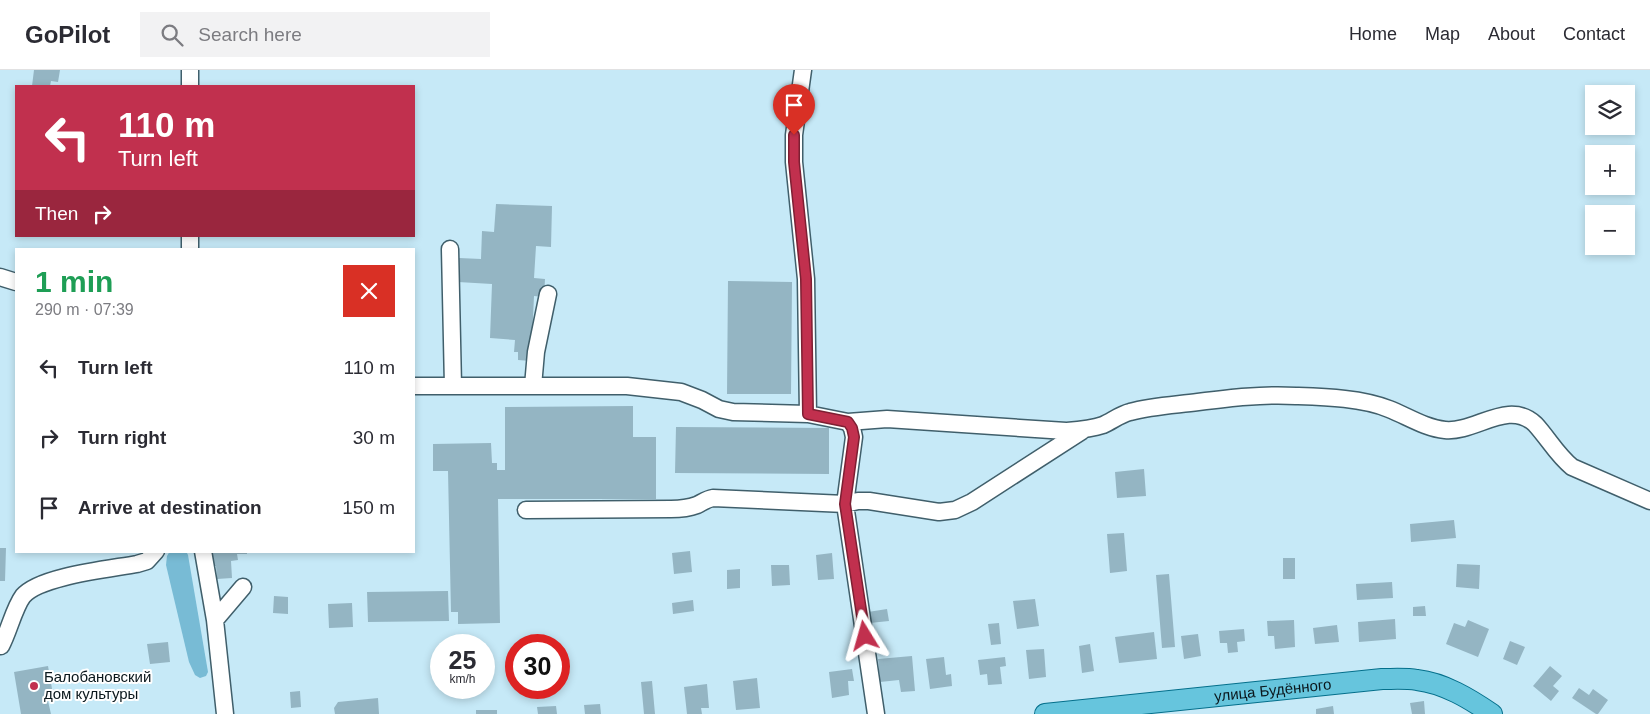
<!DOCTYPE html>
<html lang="en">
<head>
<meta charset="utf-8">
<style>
  :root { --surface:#fff; --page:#f2f2f3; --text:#2b2b33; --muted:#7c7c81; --line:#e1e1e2 }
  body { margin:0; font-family:Arial,sans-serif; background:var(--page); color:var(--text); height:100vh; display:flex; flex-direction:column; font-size:19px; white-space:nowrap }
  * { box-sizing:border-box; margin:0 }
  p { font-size:16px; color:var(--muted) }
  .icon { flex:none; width:28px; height:28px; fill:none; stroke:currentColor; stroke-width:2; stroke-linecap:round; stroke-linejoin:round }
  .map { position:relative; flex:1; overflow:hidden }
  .sheet { position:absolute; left:15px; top:178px; width:400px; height:305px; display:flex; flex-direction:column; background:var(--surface); border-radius:0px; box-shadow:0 2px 8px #0003 }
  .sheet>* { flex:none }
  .guide { position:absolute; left:15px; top:15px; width:400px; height:152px; border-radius:0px; box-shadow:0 2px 8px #0003; background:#c1304e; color:#fff; overflow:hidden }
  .tools { position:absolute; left:1585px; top:15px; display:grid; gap:10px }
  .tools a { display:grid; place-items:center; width:50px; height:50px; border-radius:0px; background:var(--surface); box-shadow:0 2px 8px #0003; font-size:25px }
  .speed { position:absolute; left:430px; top:564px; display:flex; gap:10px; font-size:25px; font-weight:700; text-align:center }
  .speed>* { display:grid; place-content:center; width:65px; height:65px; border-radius:50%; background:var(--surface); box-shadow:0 2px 8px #0003; line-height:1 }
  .speed small { font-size:12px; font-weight:400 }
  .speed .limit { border:8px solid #d22; background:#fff; color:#111 }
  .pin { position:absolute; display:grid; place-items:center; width:42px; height:42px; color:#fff; margin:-51px -21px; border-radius:50% 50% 50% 0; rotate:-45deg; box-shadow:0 0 5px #0007 }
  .pin .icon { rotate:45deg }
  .me { position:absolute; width:55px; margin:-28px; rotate:352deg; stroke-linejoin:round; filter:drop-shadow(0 0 4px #0008) }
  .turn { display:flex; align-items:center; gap:18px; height:105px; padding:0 20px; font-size:22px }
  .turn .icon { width:65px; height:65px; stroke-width:2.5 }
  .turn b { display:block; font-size:35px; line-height:42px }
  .then { display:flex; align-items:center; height:48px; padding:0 20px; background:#0003; gap:10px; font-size:19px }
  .round { display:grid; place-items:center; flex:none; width:52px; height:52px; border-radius:0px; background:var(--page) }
  .head { display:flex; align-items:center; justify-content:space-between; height:85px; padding:0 20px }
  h1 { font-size:30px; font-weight:700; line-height:38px; color:#1e9e55 }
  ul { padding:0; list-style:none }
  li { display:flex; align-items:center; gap:15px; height:70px; padding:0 20px }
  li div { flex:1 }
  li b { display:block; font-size:19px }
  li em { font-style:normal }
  header { display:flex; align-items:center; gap:30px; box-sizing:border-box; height:70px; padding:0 25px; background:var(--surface); border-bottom:1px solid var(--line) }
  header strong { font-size:24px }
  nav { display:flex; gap:28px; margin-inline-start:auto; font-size:18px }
  .search { width:350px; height:45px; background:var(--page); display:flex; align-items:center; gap:12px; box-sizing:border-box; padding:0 18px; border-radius:0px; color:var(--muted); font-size:19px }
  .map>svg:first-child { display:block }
</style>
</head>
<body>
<header>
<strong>GoPilot</strong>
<div class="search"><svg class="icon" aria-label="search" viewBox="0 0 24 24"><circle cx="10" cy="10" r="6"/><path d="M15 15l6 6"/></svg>Search here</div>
<nav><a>Home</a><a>Map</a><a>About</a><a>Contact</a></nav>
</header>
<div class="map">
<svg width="1650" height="644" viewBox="0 0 1650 644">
  <rect width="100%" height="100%" fill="#c6e9f7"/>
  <!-- green -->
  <path fill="#78bbd5" d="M 170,481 L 186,481 L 188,485 L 208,602 L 206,606 L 200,608 L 195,605 L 189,592 L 166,495 L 167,486 Z"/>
  <!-- building -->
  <path fill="#94b5c3" d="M 34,0 L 60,0 L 58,12 L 51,11 L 50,16 L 32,16 Z
    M 496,134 L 552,136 L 551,177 L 536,176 L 534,208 L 545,209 L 544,227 L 534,226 L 531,291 L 518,290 L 518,282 L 514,282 L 515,270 L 490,268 L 492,214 L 458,212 L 459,188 L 481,189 L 482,161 L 494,162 Z
    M 728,211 L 792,212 L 791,324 L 727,324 Z
    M 633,336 L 633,367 L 656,367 L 656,429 L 498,429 L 500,553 L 458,554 L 458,542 L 451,542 L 448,401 L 433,401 L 433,374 L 491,373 L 492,393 L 497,393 L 497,400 L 505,400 L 505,337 Z
    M 676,357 L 829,358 L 829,404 L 675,403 Z
    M 1144,399 L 1146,426 L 1117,428 L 1115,402 Z
    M 1454,450 L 1456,468 L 1411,472 L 1410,454 Z
    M 1124,463 L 1127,501 L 1110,503 L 1107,464 Z
    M 0,478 L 6,478 L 5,511 L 0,511 Z
    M 209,481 L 247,481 L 247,484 L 237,484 L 238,490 L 231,491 L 232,508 L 217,509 L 216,496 L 210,496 Z
    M 690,481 L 692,502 L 674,504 L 672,483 Z
    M 832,483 L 834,509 L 818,510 L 816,485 Z
    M 1283,488 L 1295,488 L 1295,509 L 1283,509 Z
    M 1457,494 L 1480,495 L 1479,519 L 1456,517 Z
    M 771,495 L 789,495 L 790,515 L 772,516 Z
    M 740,499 L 740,518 L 727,519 L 727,500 Z
    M 1169,504 L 1175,577 L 1162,578 L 1156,505 Z
    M 1392,512 L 1393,528 L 1357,530 L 1356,514 Z
    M 448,521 L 449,551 L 368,552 L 367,522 Z
    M 274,526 L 288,527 L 288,544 L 273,543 Z
    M 1035,529 L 1039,556 L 1017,559 L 1013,531 Z
    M 693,530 L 694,541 L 673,544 L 672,533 Z
    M 352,533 L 353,557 L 329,558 L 328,534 Z
    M 1425,536 L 1426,546 L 1413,546 L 1413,537 Z
    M 887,539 L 889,551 L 870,553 L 868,542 Z
    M 1395,549 L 1396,569 L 1359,572 L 1358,552 Z
    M 1294,550 L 1295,577 L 1275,579 L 1274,566 L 1268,566 L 1267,551 Z
    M 1468,550 L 1489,559 L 1478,587 L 1446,574 L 1454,553 L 1465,557 Z
    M 999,553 L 1001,574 L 991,575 L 988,554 Z
    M 1337,555 L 1339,572 L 1315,574 L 1313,558 Z
    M 1244,559 L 1245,571 L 1237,572 L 1238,582 L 1228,583 L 1227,573 L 1220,573 L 1219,561 Z
    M 1154,562 L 1157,589 L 1119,593 L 1115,567 Z
    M 1198,564 L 1201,586 L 1184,589 L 1181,566 Z
    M 1510,571 L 1525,577 L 1517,595 L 1503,589 Z
    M 168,572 L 170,592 L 150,594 L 147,574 Z
    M 1090,574 L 1094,601 L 1082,603 L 1079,576 Z
    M 1044,579 L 1046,607 L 1029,609 L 1026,580 Z
    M 912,586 L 915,621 L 901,622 L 899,610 L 880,612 L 878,589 Z
    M 944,587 L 946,605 L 951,604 L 952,616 L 930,619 L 926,589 Z
    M 1005,587 L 1006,596 L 1000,597 L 1002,614 L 988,615 L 987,604 L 980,605 L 978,590 Z
    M 48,596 L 54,630 L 48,631 L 51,644 L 21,644 L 14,602 Z
    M 1550,596 L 1562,606 L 1553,616 L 1559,621 L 1551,631 L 1533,616 Z
    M 852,599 L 854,611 L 848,611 L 849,625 L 832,628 L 829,602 Z
    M 757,608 L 760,638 L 736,640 L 733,611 Z
    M 652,611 L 655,644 L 644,644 L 641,612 Z
    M 707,614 L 709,638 L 701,638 L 702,644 L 687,644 L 684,617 Z
    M 1579,618 L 1589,625 L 1593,619 L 1608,630 L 1598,644 L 1596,644 L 1572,628 Z
    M 300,621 L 301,637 L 291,638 L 290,622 Z
    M 378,628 L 379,644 L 335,644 L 334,638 L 338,632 Z
    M 1424,631 L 1425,644 L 1412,644 L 1410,633 Z
    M 600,634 L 601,644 L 585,644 L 584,635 Z
    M 556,636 L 557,644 L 538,644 L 537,637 Z
    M 1333,636 L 1334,644 L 1316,644 L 1316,639 Z
    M 476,640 L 497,640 L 497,644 L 476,644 Z"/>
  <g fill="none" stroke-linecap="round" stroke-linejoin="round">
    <!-- minor casing -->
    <g stroke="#405f6b" stroke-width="19">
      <path id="minor" d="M 803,0 L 794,65 L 794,92 L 806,209 L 808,344
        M 190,16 L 190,0
        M 190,166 L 190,179
        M 450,179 L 453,316
        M 0,207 L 16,212
        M 414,316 L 627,316 L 681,322 L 702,330 L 719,339 L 733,342 L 808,344 L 848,352 L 852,358 L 854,367 L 845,434 L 876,644
        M 533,316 L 536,282 L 548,224
        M 848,352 L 887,349 L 1066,361 C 1078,360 1091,359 1103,355 C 1112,351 1121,344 1130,342 C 1152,336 1175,335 1198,332 C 1230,328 1263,324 1296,326 C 1325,327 1362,328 1389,339 C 1407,346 1425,358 1445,360 C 1475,363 1508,329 1535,354 C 1548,368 1557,385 1572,397 L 1650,431
        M 526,440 L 671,439 C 680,439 689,438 697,435 C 703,432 707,429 713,428 L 845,434 L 858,431 L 869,431 L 939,442 L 955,440 L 972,432 L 1082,361
        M 203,481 L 215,550 L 225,644
        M 215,550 L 243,517
        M 1,576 C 9,561 14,538 23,526 C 40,506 110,499 137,494 L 147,491 L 156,481"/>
    </g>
    <!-- major casing -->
    <g stroke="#046f8b" stroke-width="22">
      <g id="major">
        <path id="s1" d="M 1045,644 L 1382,609 C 1393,609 1406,608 1417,610 C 1444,613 1470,629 1492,644"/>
      </g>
    </g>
    <!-- minor -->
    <use href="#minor" stroke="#fff" stroke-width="16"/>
    <!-- major -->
    <use href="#major" stroke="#66c5dd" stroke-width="20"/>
  </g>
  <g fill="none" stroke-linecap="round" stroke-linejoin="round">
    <!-- route casing -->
    <g stroke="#7d1f33" stroke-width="12">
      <path id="route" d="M 794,65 L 794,92 L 806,209 L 808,344 L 848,352 L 852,358 L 854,367 L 845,434 L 865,566"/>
    </g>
    <!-- route -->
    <use href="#route" stroke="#c1304e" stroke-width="9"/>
  </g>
  <!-- markers -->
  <circle fill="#c1304e" stroke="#fff" stroke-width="2" cx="34" cy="616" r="5"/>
  <g text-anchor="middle" stroke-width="4" stroke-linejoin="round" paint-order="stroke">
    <!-- poi labels -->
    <g font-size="15" fill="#0a171c" stroke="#fff" text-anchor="start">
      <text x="44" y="612">Балобановский<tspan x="44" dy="17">дом культуры</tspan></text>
    </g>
    <!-- street labels -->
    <g font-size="15" fill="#0a171c" stroke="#fff">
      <text dy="5" stroke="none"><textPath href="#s1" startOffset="229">улица Будённого</textPath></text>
    </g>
  </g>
</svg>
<div class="tools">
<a><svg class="icon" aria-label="layers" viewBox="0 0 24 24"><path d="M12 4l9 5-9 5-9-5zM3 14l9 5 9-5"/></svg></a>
<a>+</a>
<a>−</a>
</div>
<div class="speed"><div>25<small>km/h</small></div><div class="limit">30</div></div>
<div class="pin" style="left:794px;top:65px;background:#d93025"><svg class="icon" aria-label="arrive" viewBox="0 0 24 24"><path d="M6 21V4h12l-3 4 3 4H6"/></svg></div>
<svg class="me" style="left:865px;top:566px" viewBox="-20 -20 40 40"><path d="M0-17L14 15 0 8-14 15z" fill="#c1304e" stroke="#fff" stroke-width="4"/></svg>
<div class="guide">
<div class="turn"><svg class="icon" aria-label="left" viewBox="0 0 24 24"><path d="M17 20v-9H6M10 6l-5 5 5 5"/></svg><div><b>110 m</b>Turn left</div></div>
<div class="then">Then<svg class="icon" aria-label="right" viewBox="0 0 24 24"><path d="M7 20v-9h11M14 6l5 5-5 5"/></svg></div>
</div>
<section class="sheet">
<div class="head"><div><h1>1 min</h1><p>290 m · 07:39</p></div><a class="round" style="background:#d93025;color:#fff"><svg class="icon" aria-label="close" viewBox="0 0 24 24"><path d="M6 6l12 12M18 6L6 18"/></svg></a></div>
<ul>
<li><svg class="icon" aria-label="left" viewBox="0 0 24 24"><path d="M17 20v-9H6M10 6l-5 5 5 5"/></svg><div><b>Turn left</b></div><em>110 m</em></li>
<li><svg class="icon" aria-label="right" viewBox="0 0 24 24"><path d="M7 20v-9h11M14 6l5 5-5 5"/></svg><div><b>Turn right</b></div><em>30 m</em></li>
<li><svg class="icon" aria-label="arrive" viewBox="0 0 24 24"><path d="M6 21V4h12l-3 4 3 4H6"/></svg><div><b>Arrive at destination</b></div><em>150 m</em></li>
</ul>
</section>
</div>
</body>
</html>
